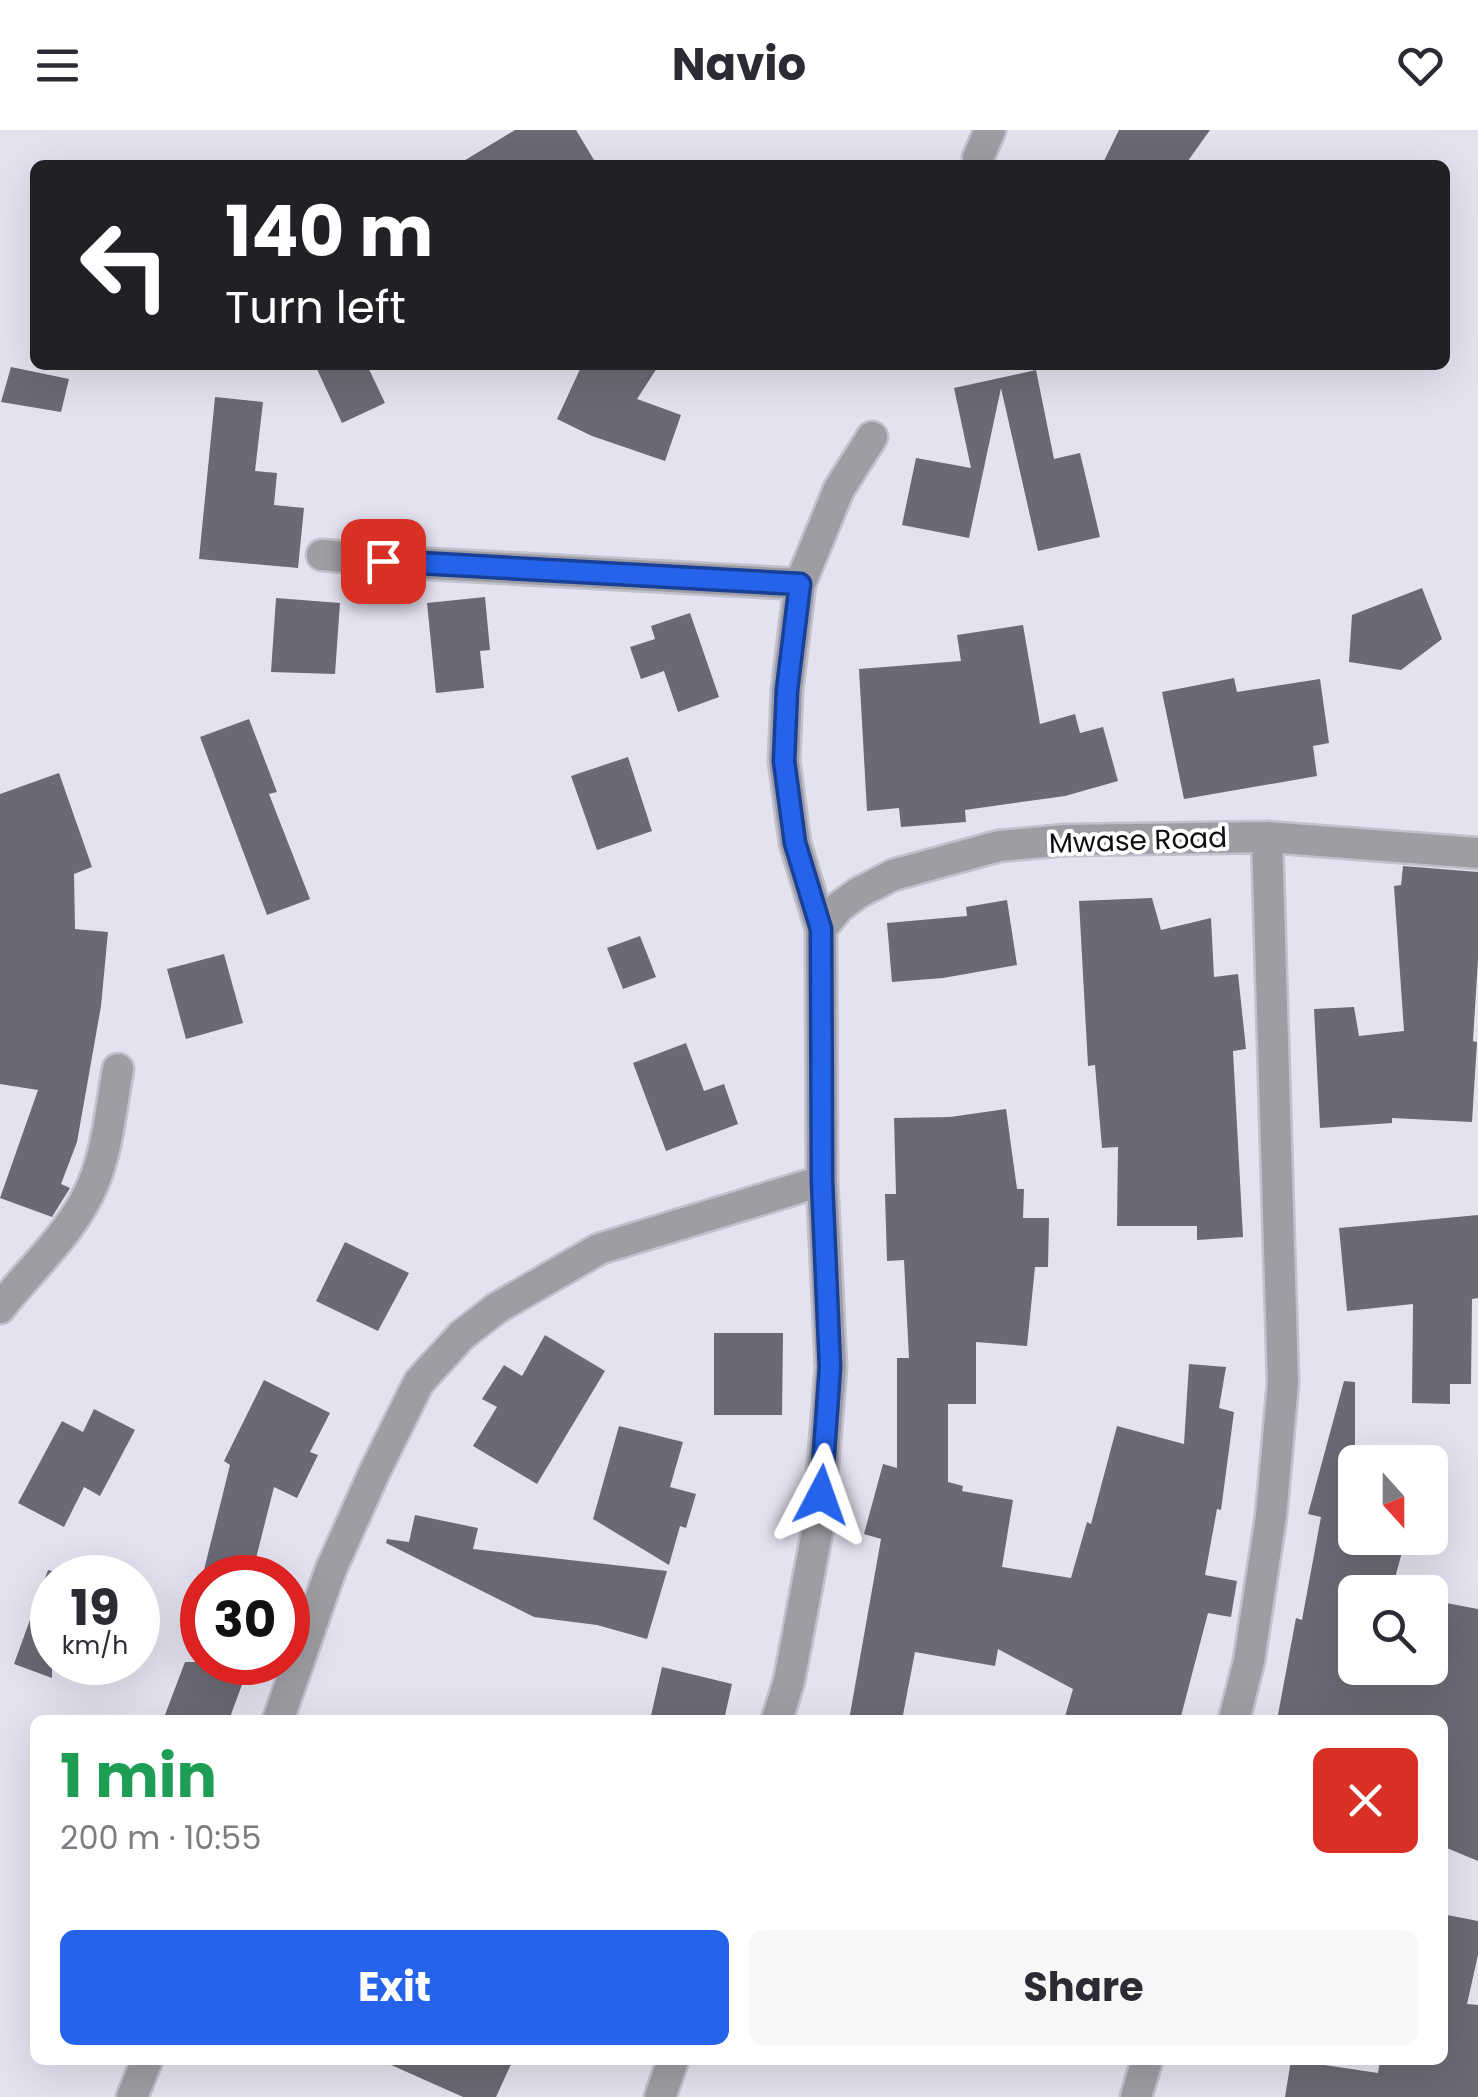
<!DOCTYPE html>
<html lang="en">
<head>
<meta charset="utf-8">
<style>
  :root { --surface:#fff; --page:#f7f7f7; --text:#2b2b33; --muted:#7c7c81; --accent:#2563eb }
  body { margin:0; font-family:Poppins,sans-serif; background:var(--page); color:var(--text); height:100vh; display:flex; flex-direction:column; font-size:38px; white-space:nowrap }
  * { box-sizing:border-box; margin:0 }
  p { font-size:32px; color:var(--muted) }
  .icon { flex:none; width:55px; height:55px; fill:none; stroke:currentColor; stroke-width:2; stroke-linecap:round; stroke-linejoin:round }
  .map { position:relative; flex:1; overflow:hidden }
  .panel { position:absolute; left:30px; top:1585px; width:1418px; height:350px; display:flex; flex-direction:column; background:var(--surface); border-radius:15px; box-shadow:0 10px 40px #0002 }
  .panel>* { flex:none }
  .guide { position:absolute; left:30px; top:30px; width:1420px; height:210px; border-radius:15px; box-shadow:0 10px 40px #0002; background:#202124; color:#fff; overflow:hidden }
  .needle { width:65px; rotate:159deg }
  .controls { position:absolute; left:1338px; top:1315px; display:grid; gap:20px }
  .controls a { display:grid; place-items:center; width:110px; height:110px; border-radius:15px; background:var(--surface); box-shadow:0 10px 40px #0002; font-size:50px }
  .speed { position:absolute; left:30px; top:1425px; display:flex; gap:20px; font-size:50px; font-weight:700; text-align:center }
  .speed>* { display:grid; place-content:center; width:130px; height:130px; border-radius:50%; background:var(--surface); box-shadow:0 10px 40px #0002; line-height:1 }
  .speed small { font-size:25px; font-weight:400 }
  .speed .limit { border:15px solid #d22; background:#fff; color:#111 }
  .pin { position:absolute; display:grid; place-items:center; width:85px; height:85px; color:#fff; margin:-42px; border-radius:20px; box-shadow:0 5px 15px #0006 }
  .me { position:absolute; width:110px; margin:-55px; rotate:4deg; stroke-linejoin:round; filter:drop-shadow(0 0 8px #0008) }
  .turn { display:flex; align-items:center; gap:35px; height:210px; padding:0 30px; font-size:45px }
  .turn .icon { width:130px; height:130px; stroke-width:2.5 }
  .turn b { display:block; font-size:70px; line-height:85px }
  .round { display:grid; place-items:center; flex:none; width:105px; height:105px; border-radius:15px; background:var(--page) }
  .headline { display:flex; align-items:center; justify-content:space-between; height:170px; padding:0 30px }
  h1 { font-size:60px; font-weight:700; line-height:75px; color:#1e9e55 }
  .cta { display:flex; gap:20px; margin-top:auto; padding:20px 30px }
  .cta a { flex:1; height:115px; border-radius:15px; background:var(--accent); color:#fff; font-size:40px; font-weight:700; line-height:115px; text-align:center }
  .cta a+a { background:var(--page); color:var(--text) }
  header { display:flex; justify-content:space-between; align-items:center; height:130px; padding:0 30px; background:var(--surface); font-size:45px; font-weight:700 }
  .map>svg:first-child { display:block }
</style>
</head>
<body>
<header><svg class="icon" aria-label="menu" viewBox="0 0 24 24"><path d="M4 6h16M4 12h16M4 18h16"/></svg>Navio<svg class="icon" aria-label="heart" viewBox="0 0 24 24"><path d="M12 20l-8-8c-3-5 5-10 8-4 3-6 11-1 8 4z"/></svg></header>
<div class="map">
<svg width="1478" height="1967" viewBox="0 0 1478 1967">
  <rect width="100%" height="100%" fill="#e3e2f0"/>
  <!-- building -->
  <path fill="#6a6a76" d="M 515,0 L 576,0 L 597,35 L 457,35 Z
    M 1119,0 L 1210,0 L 1185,35 L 1102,35 Z
    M 315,235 L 367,235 L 385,273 L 342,293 Z
    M 582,235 L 659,235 L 637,269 L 681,285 L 665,331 L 592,306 L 557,289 Z
    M 11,237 L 69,249 L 61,282 L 1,272 Z
    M 1036,240 L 1054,329 L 1080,323 L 1100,407 L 1038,421 L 1001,258 L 969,408 L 902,395 L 916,328 L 971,338 L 954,258 Z
    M 215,267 L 263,272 L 255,341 L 277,343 L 274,375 L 304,378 L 298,438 L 199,429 Z
    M 1422,458 L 1442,509 L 1401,540 L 1349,532 L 1352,485 Z
    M 485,467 L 490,520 L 480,521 L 484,558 L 436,563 L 427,473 Z
    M 276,468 L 340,473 L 335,544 L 271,542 Z
    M 690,483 L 719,567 L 678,582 L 664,541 L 641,549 L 630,517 L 655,509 L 651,496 Z
    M 1023,495 L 1040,594 L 1075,584 L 1080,603 L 1103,597 L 1118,651 L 1065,666 L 965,680 L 966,692 L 901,697 L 899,678 L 867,681 L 859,539 L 961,531 L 957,505 Z
    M 1234,548 L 1237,562 L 1320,549 L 1329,613 L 1313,616 L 1317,646 L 1184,669 L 1162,562 Z
    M 249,589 L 277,662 L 269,664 L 310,769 L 267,785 L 200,607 Z
    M 628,627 L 652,701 L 597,720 L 571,646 Z
    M 59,643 L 92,737 L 74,744 L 75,799 L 108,802 L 101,876 L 77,1012 L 61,1054 L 70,1058 L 52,1087 L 0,1068 L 38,960 L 0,954 L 0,664 Z
    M 1403,736 L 1478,742 L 1478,829 L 1473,911 L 1477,912 L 1472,992 L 1392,988 L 1392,993 L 1320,998 L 1314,879 L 1354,877 L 1359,906 L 1404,901 L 1394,756 L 1401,755 Z
    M 1152,768 L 1161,800 L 1211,788 L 1214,847 L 1238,844 L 1246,919 L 1233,921 L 1243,1107 L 1197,1110 L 1197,1096 L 1117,1096 L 1118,1017 L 1102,1018 L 1095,935 L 1088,936 L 1079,771 Z
    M 1007,770 L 1017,835 L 943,848 L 892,852 L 887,793 L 967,786 L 966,777 Z
    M 640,806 L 656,847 L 623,859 L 607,818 Z
    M 224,824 L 243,893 L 186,909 L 167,839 Z
    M 686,913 L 704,961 L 724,954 L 738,994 L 666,1021 L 633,933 Z
    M 1006,979 L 1017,1059 L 1024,1059 L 1023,1088 L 1049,1088 L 1048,1137 L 1035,1137 L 1027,1216 L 976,1212 L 976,1274 L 948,1274 L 948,1352 L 963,1356 L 962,1361 L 1013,1370 L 1002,1437 L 1071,1448 L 1087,1392 L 1091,1394 L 1117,1296 L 1184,1314 L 1189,1234 L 1226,1237 L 1219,1278 L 1234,1282 L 1221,1380 L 1217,1379 L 1205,1445 L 1237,1451 L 1231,1487 L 1208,1483 L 1180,1590 L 1064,1590 L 1073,1559 L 998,1519 L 995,1536 L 915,1522 L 902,1590 L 849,1590 L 881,1409 L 864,1404 L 883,1334 L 897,1338 L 897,1228 L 909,1228 L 904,1130 L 887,1131 L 885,1064 L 896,1064 L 894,988 L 950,987 Z
    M 1478,1085 L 1478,1168 L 1472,1169 L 1471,1254 L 1450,1254 L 1450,1274 L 1412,1273 L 1413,1174 L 1347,1181 L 1339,1098 Z
    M 345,1112 L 409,1143 L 378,1201 L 316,1171 Z
    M 714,1203 L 783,1203 L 782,1285 L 714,1285 Z
    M 545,1205 L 605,1241 L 537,1354 L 473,1316 L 497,1277 L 482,1269 L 504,1235 L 522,1246 Z
    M 264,1250 L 330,1283 L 310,1322 L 318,1325 L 297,1368 L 274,1357 L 251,1448 L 202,1448 L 230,1335 L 224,1331 Z
    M 1344,1251 L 1355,1252 L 1355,1408 L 1406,1408 L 1391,1462 L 1355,1462 L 1355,1538 L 1430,1538 L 1430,1470 L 1478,1479 L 1478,1731 L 1442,1716 L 1442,1590 L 1277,1590 L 1296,1488 L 1302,1490 L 1321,1387 L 1308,1384 Z
    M 94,1279 L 135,1300 L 100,1366 L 84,1357 L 64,1397 L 18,1373 L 62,1291 L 83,1302 Z
    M 619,1296 L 683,1312 L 670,1357 L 696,1364 L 686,1398 L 680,1396 L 669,1435 L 593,1389 Z
    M 415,1385 L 478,1398 L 473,1419 L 667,1441 L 647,1509 L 597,1495 L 534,1487 L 386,1413 L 387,1409 L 409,1412 Z
    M 48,1440 L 52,1441 L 52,1548 L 14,1534 Z
    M 185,1532 L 226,1532 L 247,1541 L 229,1590 L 163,1590 Z
    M 662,1537 L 732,1554 L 724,1590 L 650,1590 Z
    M 1442,1784 L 1478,1791 L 1478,1825 L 1467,1874 L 1478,1875 L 1478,1967 L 1285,1967 L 1291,1930 L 1378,1943 L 1380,1930 L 1442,1930 Z
    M 380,1930 L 513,1930 L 496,1967 L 463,1967 Z"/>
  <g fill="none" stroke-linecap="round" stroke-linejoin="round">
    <!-- minor casing -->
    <g stroke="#c1c0cd" stroke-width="35">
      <path id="minor" d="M 978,28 L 990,0
        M 322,425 L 414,433 L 800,454
        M 821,799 L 839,777 L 858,763 L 893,745 L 999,716 L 1065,710 L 1267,707 L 1478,723
        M 0,1178 C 31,1138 74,1101 93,1054 C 108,1018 111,977 118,939
        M 278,1590 L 331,1439 L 375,1341 L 419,1252 L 462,1205 L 497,1178 L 599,1119 L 822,1051
        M 777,1590 L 789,1551 L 818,1397 L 831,1237 L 822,1051 L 821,799 L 795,713 L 784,631 L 787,560 L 800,454 L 839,359 L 872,307
        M 1234,1590 L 1249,1531 L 1271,1386 L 1283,1253 L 1267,707
        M 132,1967 L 147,1930
        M 660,1967 L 673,1930
        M 1136,1967 L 1147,1930"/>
    </g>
    <!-- minor -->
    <use href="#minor" stroke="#9e9da3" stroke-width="30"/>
  </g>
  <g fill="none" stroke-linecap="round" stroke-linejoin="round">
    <!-- route casing -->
    <g stroke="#184099" stroke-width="25">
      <path id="route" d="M 383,431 L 800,454 L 787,560 L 784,631 L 795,713 L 821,799 L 822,1051 L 830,1237 L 821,1365"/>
    </g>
    <!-- route -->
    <use href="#route" stroke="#2563eb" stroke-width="18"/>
  </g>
  <g text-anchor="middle" stroke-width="8" stroke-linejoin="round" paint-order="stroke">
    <!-- street labels -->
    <g font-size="28" fill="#0e0e13" stroke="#fff">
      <text transform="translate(1138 710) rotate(-2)" y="10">Mwase Road</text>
    </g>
  </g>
</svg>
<div class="controls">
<a><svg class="needle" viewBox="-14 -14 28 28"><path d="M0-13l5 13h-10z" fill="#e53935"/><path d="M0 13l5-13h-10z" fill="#7c7c81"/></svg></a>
<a><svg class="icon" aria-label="search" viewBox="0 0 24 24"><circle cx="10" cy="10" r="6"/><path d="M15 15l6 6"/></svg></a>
</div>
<div class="speed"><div>19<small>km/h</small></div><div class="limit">30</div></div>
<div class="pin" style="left:383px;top:431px;background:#d93025"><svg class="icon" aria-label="arrive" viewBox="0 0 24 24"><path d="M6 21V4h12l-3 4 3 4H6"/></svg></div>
<svg class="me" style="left:821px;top:1365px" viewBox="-20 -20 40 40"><path d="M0-17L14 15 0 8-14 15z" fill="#2563eb" stroke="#fff" stroke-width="4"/></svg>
<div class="guide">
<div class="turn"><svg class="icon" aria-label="left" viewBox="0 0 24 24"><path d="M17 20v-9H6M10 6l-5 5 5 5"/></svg><div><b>140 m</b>Turn left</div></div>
</div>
<section class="panel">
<div class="headline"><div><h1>1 min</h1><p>200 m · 10:55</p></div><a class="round" style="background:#d93025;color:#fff"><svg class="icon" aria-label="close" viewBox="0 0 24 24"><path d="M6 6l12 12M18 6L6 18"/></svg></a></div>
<div class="cta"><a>Exit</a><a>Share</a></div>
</section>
</div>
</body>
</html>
